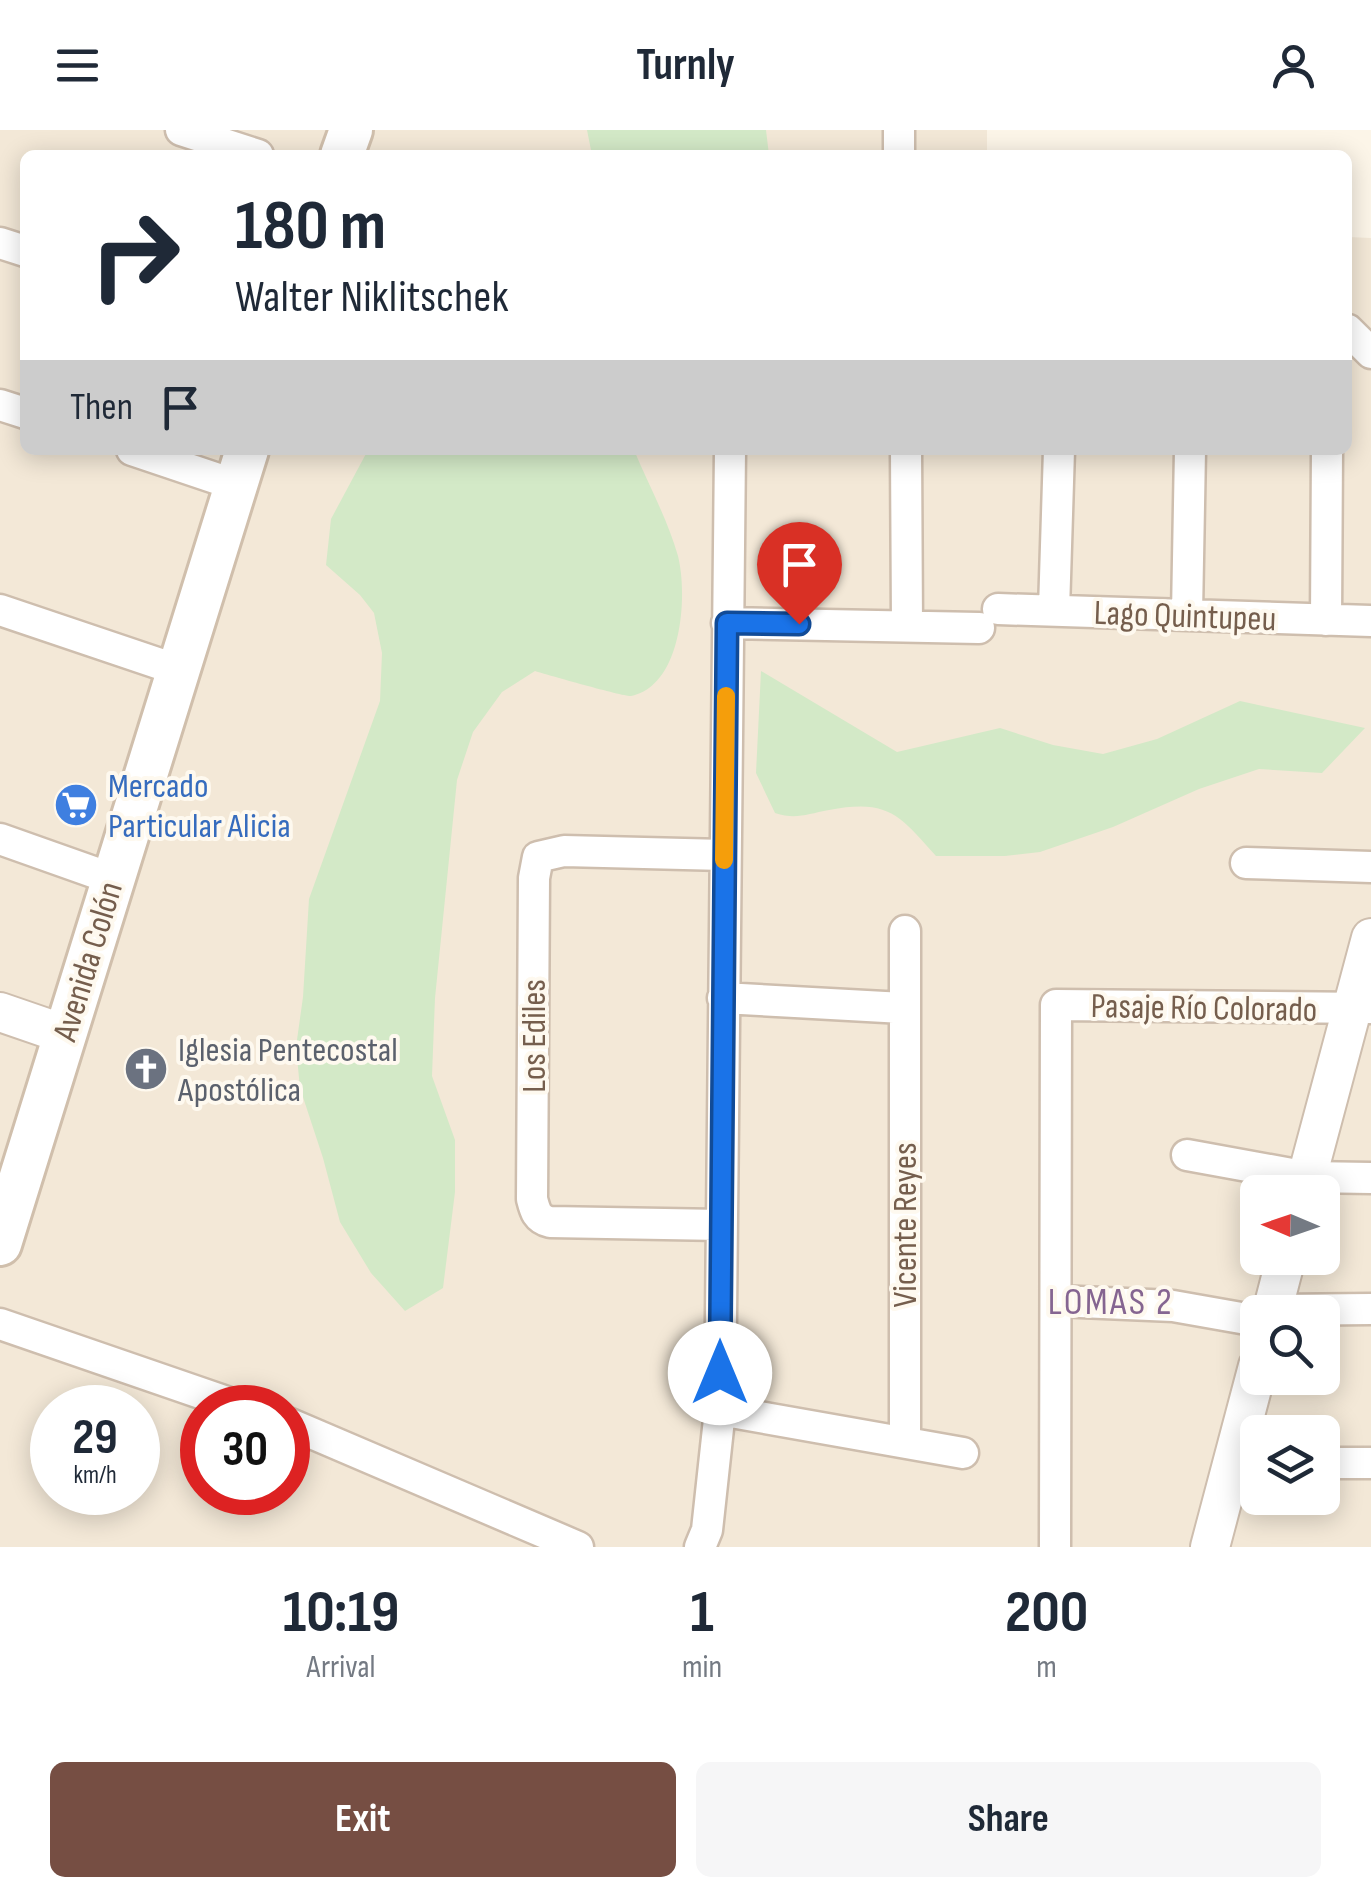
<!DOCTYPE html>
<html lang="en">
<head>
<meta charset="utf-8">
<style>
  :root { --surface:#fff; --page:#f6f6f7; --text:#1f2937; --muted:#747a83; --accent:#764e43 }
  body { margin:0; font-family:"Sofia Sans Condensed",sans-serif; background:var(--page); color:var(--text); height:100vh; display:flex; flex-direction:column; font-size:38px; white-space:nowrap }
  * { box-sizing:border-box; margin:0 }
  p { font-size:32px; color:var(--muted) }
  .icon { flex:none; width:55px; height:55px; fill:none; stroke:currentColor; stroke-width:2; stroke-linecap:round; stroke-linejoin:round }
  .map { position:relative; height:1417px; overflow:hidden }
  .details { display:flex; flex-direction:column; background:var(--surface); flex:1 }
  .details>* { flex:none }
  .guide { position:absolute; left:20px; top:20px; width:1332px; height:305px; border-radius:15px; box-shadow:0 5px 25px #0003; background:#fff; color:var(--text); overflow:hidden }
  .needle { width:65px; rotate:272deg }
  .controls { position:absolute; left:1240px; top:1045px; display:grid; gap:20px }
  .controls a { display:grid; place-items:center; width:100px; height:100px; border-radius:15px; background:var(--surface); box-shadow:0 5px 25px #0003; font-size:50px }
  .speed { position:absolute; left:30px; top:1255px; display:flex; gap:20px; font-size:50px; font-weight:700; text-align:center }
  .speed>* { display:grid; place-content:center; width:130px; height:130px; border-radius:50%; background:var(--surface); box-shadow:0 5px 25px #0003; line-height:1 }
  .speed small { font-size:25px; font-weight:400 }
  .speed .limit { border:15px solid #d22; background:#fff; color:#111 }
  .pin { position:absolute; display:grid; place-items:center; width:85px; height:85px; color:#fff; margin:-102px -42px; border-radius:50% 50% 50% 0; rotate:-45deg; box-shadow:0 0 10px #0007 }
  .pin .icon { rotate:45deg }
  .me { position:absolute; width:110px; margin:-55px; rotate:0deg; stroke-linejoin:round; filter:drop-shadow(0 0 8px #0008) }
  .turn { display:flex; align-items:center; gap:35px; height:210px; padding:0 50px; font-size:45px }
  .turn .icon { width:130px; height:130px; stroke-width:2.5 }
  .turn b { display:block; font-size:70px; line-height:85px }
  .then { display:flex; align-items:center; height:95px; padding:0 50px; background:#0003; gap:20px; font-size:38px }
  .eta { display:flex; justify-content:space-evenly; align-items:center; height:170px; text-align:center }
  .eta b { font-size:60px; font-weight:700; line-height:70px }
  .button { display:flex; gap:20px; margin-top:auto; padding:20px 50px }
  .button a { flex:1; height:115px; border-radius:15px; background:var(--accent); color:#fff; font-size:40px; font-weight:700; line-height:115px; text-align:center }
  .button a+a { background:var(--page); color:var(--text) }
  header { display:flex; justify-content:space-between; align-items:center; height:130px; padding:0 50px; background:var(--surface); font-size:45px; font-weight:700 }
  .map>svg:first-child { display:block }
</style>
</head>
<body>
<header><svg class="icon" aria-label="menu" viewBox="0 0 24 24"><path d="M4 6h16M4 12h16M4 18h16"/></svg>Turnly<svg class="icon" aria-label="person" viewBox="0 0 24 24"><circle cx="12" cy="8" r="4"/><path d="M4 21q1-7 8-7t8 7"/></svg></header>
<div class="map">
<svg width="1371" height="1417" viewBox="0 0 1371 1417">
  <rect width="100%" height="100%" fill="#fcf5e8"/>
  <!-- residential -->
  <path fill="#f3e8d7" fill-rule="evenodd" d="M 0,0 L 987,0 L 987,25 L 25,25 L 25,320 L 1348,320 L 1348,107 L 1371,108 L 1371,1417 L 0,1417 ZM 1258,1062 L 1322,1062 L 1322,1128 L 1258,1128 ZM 1258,1182 L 1322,1182 L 1322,1248 L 1258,1248 ZM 52,1278 L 138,1278 L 138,1362 L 52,1362 ZM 202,1278 L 288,1278 L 288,1362 L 202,1362 ZM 1258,1302 L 1322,1302 L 1322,1368 L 1258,1368 Z"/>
  <!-- green -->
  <path fill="#d3e9c7" d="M 587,0 L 766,0 L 769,25 L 592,25 Z
    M 368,320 L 634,320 C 649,356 667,388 678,426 C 688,466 682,556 631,566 C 625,567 548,545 535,541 L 502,562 L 473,602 L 457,650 L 435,868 L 432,946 L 455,1010 L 455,1062 L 443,1158 L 405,1181 L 371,1143 L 340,1092 L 323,1028 L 300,958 L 296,917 L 303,867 L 309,769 L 380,571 L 382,523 L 374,483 L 360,465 L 326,435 L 331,389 Z
    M 761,541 L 897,622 L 1000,598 L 1053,615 L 1103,624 L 1157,609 L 1240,571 L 1365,598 L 1322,643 L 1259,639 L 1199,659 L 1113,697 L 1040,722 L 1005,726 L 936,726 C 899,685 889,669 829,680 C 807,684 796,690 775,683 L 756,643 Z"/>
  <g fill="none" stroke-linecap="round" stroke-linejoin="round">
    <!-- minor casing -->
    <g stroke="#cebeae" stroke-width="35">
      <path id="minor" d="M 181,0 L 258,25
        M 899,25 L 899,0
        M 0,113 L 25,121
        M 1348,200 L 1371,223
        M 0,275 L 25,283
        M 132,320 L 236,355
        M 906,320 L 907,495
        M 998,479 L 1371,491
        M 0,480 L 178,540
        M 1054,480 L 1059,320
        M 1187,484 L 1190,320
        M 1326,490 L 1327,320
        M 727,493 L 979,498
        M 0,709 L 113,749
        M 1246,733 L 1371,737
        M 905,801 L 905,1312
        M 723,868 L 903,878
        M 1187,1025 L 1308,1047 L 1371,1048
        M 721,1095 L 550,1092 C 537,1089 535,1081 532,1069 L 534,748 L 538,727 L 564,721 L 724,725
        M 1057,1171 L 1173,1176 L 1258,1191
        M 1273,1180 L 1371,1179
        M 0,1194 L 244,1278
        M 720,1280 L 963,1323
        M 288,1293 L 578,1417
        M 1322,1333 L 1371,1333
        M 700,1417 L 707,1400 L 720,1280 L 730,320
        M 1055,1417 L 1056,875 L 1371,878"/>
    </g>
    <!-- tertiary casing -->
    <g stroke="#cebeae" stroke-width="42">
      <path id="tertiary" d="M 0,882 L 64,904
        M 1303,1062 L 1371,808
        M 1272,1182 L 1286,1128
        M 1210,1417 L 1258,1236"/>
    </g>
    <!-- secondary casing -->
    <g stroke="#d0bfac" stroke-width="48">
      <path id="secondary" d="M 342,25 L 351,0
        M 0,1114 L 247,320"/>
    </g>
    <!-- minor -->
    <use href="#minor" stroke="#fff" stroke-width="30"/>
    <!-- tertiary -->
    <use href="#tertiary" stroke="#fff" stroke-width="38"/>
    <!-- secondary -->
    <use href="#secondary" stroke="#fff" stroke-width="42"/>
  </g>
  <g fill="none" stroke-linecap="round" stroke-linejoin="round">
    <!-- route casing -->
    <g stroke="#114b97" stroke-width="25">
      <path id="route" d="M 720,1243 L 727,493 L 799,494"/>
    </g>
    <!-- route -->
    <use href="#route" stroke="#1a73e8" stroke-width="18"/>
    <!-- slow -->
    <path stroke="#f59e0b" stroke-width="18" d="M 724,730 L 726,566"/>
  </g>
  <!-- icons -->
  <defs>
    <g id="supermarket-disc" transform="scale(2.25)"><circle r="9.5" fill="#3f7fe0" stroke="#fef9ef"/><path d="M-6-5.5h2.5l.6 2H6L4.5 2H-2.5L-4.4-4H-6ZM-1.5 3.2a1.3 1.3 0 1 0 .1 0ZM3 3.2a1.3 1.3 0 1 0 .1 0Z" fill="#fff"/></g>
    <g id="church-disc" transform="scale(2.25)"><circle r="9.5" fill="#6b7280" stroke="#fef9ef"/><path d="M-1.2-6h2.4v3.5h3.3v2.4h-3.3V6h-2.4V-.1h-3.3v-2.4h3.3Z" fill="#fff"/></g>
  </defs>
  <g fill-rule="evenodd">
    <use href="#supermarket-disc" x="76" y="675"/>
    <use href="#church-disc" x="146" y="939"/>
  </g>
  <g text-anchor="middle" stroke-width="8" stroke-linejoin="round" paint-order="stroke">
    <!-- street labels -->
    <g font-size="35" fill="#755e4d" stroke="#fef9ef">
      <text transform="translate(1185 485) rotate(2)" y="12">Lago Quintupeu</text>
      <text transform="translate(87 831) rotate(-73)" y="12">Avenida Colón</text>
      <text transform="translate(1204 877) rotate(1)" y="12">Pasaje Río Colorado</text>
      <text transform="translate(533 906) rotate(-90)" y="12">Los Ediles</text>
      <text transform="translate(904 1095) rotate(-90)" y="12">Vicente Reyes</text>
    </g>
    <!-- shop labels -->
    <g font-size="35" fill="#366cbe" stroke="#fef9ef" text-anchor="start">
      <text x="108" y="667">Mercado<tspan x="108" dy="40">Particular Alicia</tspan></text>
    </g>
    <!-- worship labels -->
    <g font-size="35" fill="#5b616d" stroke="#fef9ef" text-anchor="start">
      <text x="178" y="931">Iglesia Pentecostal<tspan x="178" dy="40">Apostólica</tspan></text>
    </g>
    <!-- neighbourhood labels -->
    <g font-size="38" letter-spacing="2.5" fill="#856591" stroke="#fef9ef">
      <text x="1111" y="1184">LOMAS 2</text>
    </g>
  </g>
</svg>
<div class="controls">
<a><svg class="needle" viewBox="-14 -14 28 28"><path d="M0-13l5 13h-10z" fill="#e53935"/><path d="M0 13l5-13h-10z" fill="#747a83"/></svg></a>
<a><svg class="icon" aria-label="search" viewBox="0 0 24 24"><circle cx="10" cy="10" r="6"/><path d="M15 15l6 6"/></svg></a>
<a><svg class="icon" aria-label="layers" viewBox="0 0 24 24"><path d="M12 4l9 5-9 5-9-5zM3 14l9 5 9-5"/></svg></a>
</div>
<div class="speed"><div>29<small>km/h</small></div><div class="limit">30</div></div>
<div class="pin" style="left:799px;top:494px;background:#d93025"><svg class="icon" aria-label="arrive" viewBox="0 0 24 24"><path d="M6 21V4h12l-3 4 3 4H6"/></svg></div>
<svg class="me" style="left:720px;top:1243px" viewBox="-20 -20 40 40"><circle r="19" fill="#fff"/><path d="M0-13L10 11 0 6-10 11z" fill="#1a73e8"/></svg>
<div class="guide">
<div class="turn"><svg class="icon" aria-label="right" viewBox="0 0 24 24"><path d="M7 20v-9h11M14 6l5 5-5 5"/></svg><div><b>180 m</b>Walter Niklitschek</div></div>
<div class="then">Then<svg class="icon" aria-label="arrive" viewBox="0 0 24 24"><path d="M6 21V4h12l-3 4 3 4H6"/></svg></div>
</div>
</div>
<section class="details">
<div class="eta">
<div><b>10:19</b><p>Arrival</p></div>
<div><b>1</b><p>min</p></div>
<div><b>200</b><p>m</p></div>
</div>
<div class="button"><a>Exit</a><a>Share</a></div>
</section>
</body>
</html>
